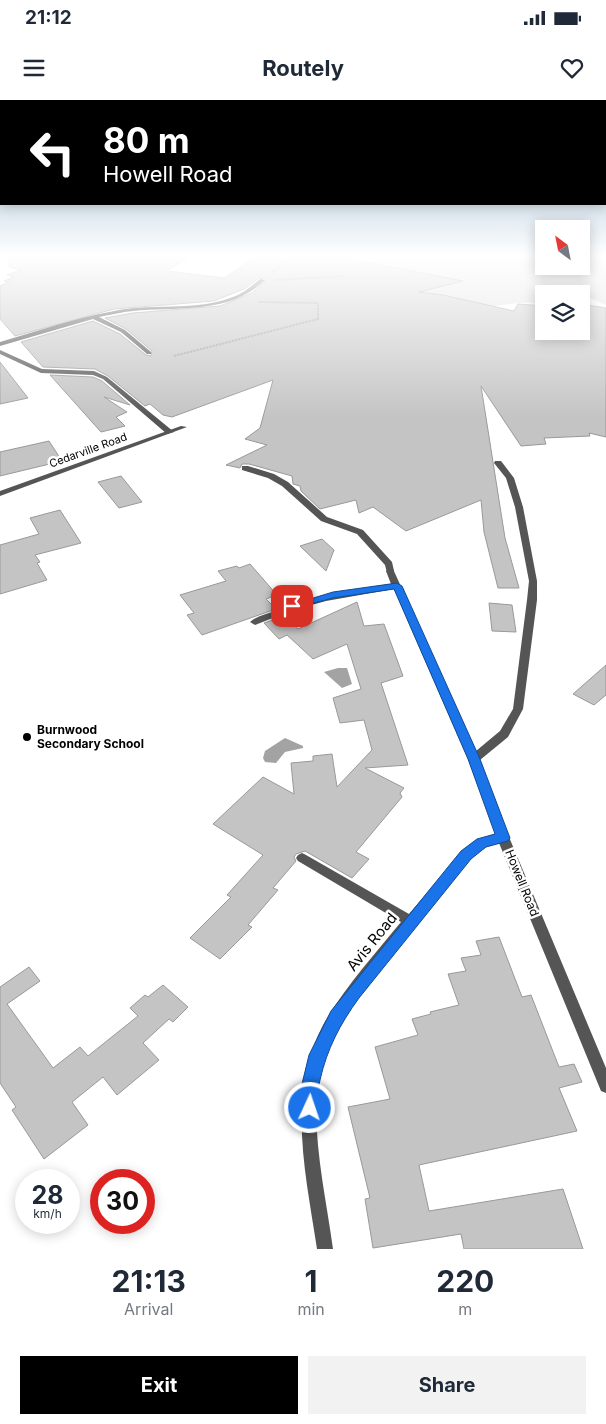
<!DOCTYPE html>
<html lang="en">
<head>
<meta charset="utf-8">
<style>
  :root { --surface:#fff; --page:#f2f2f3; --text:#1f2937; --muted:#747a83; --accent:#000 }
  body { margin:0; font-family:Inter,sans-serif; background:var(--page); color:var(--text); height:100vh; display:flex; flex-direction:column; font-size:19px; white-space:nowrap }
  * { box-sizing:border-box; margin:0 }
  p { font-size:16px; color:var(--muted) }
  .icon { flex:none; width:28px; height:28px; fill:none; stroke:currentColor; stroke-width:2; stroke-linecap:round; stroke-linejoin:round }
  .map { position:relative; height:1149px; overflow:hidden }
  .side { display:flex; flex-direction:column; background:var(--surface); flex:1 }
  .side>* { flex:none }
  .banner { position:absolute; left:0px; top:0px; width:606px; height:105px; box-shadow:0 2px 12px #0003; background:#000; color:#fff; overflow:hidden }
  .needle { width:32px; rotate:328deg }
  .controls { position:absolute; left:535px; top:120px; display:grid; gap:10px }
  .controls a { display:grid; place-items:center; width:55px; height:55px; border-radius:0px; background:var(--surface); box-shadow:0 2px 12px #0003; font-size:25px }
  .speed { position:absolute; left:15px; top:1069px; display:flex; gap:10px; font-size:25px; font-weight:700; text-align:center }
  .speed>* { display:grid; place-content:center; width:65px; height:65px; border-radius:50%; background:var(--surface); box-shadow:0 2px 12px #0003; line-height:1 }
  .speed small { font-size:12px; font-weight:400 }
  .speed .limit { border:8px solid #d22; background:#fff; color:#111 }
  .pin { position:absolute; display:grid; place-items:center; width:42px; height:42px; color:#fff; margin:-21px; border-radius:10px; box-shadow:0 2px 8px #0006 }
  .me { position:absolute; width:55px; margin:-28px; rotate:3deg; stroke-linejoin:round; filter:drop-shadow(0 0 4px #0008) }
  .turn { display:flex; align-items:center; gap:18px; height:105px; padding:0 20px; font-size:22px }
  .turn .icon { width:65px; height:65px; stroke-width:2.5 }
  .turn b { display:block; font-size:35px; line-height:42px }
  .eta { display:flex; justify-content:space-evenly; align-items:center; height:85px; text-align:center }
  .eta b { font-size:30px; font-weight:700; line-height:35px }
  .action { display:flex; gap:10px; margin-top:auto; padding:10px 20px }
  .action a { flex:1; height:58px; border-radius:0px; background:var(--accent); color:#fff; font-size:20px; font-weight:700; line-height:58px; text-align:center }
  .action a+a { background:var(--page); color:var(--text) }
  .status { display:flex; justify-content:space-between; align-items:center; height:35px; padding:0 25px; background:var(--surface); direction:ltr }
  .status svg { height:14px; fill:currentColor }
  header { display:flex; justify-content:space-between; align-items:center; height:65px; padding:0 20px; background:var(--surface); font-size:22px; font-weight:700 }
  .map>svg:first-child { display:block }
</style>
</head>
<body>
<div class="status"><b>21:12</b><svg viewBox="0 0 49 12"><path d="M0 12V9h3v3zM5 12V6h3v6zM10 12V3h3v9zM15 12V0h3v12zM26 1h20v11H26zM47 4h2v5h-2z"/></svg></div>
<header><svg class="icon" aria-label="menu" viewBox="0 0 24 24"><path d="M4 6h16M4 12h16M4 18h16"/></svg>Routely<svg class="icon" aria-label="heart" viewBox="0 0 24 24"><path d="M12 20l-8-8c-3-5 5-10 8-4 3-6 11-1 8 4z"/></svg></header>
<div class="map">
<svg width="606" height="1149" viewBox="0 0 606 1149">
  <rect width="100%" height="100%" fill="#fff"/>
  <!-- green -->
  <path fill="#dcdcdc" d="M 365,157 L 544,157 L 544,166 L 581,166 L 581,157 L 606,157 L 606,205 L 581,194 L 544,194 L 544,203 C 510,202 488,206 457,217 L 370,168 Z"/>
  <!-- water -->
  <path fill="#a3a3a3" d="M 338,568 L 347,568 L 352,584 L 342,588 L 324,572 Z
    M 285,638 L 303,646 L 303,648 L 285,652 L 276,663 L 265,662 L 263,658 L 265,651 Z"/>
  <!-- building -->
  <path fill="#c4c4c4" stroke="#999" d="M 10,157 L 189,157 L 167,171 L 224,178 L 255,157 L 340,157 L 463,181 L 419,192 L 443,195 L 514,211 L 518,204 L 544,206 L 544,231 L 581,231 L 581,204 L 606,208 L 606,337 L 589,333 L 590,336 L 544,338 L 546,344 L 521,346 L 481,286 L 505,438 L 519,488 L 498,488 L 484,432 L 481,400 L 406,431 L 373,407 L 359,413 L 356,400 L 320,409 L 301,391 L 300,386 L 293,384 L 292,376 L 249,364 L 242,364 L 240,368 L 226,365 L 267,345 L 245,339 L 260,328 L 273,280 L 172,317 L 163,315 L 150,304 L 145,306 L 108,276 L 95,269 L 43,267 L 21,242 L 93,221 L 120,234 L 146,255 L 151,256 L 152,251 L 126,229 L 105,218 L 133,213 L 220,206 L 252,193 L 267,179 L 259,178 L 244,189 L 214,201 L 114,209 L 15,236 L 0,219 L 0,186 L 9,182 L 4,181 L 14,177 L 7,175 L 21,170 L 9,167 Z
    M 0,262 L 28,298 L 0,304 Z
    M 50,275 L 93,277 L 102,281 L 130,305 L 104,297 L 127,312 L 116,317 L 125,326 L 101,332 Z
    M 49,341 L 62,361 L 0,376 L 0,352 Z
    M 121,376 L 142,402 L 119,408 L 98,382 Z
    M 60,410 L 81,443 L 35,455 L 40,462 L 37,463 L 47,480 L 0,494 L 0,445 L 39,434 L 30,418 Z
    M 322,439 L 334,450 L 326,471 L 300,446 Z
    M 250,464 L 277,495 L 266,499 L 276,509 L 202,535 L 187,515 L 194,513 L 180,495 L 226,481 L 218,471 L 237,466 L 239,468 Z
    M 357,502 L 364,526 L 384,524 L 403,576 L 381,583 L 408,665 L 365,668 L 404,688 L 400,693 L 402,697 L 356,752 L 369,759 L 352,778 L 305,751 L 296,754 L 294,757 L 296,761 L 273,788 L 278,790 L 248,825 L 252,827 L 220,859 L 190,838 L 231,797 L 227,795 L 263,755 L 213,724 L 263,677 L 294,694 L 291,663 L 313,661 L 313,656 L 332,654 L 337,687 L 372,650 L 364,620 L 340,623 L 333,598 L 361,589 L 347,544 L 313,559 L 287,535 L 279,539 L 264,523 L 284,516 L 298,529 Z
    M 489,503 L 512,505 L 516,532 L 492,531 Z
    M 606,565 L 606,595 L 594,605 L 573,594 Z
    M 499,837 L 522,897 L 531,895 L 559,967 L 574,964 L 582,982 L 559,988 L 577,1031 L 419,1065 L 429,1111 L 563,1089 L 583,1149 L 464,1149 L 461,1134 L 373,1148 L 365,1099 L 370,1098 L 348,1007 L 390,999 L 375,947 L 418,935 L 412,919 L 431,914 L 430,912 L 459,905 L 448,874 L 466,871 L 461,858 L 481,855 L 476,841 Z
    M 29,867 L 40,881 L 7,904 L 53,968 L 80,947 L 88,956 L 138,916 L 130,908 L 145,895 L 148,897 L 163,885 L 188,907 L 173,922 L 169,919 L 143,943 L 159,960 L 117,995 L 103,977 L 72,1002 L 88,1025 L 44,1059 L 12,1010 L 16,1007 L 0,983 L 0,887 Z"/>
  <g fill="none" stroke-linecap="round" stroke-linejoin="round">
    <!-- path -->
    <path stroke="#777" stroke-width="2" stroke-dasharray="0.5 1" stroke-linecap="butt" d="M 291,160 L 318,157
      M 272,172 L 294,157
      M 275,180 L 344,176
      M 174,256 L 318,219 L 318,203 L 258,202"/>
    <!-- lane -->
    <path fill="#555" fill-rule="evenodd" d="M 0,250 L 42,269 L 94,271 L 107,277 L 174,332 L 167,334 L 103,279 L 93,275 L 41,273 L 0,254 Z
      M 242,366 L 248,366 L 274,374 L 288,382 L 327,417 L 363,430 L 392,462 L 394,471 L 393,473 L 387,473 L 385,465 L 357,434 L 321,421 L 282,386 L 268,378 L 242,370 Z"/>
    <!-- street -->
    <path fill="#555" fill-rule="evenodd" d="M 260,179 L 265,180 C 229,215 178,206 133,211 C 122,212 110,215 99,217 L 125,230 L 151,252 L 151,254 L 147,254 L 121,232 L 93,219 L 0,246 L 0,242 C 38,231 75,218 114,211 C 156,202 207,214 245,191 C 250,187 255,183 260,179 Z
      M 181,326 L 187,327 L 0,396 L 0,391 Z
      M 495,361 L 501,361 L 514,378 L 523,407 L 537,481 L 537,500 L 523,609 L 508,637 L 480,660 L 509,737 L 606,968 L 606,993 L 601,991 L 499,743 L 486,747 L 470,758 C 445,788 420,819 395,849 C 361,891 322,934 317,990 C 313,1043 326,1097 333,1149 L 317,1149 C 306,1075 286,995 323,925 C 344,888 374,855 401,822 L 298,761 L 296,758 L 298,755 L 302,753 L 306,755 L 409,814 L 462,752 L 478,740 L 496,734 L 468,659 L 394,489 L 326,501 L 293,510 L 255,525 L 250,522 C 256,516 267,514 275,511 C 312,497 352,489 391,484 L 386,471 L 390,468 L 393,469 L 476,651 L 500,631 L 513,609 L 527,500 L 529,481 L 515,407 L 506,378 L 494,363 Z"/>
  </g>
  <!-- sky -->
  <linearGradient id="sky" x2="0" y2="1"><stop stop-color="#8cadcc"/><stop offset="0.49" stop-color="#fff"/><stop offset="1" stop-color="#fff" stop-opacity="0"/></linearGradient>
  <rect width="606" height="318" fill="url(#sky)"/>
  <!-- route -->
  <path fill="#1a73e8" stroke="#114b97" d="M 397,483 L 402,486 L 480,659 L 510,738 L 508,741 L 486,747 L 471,759 L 359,898 C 340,924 327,949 320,980 C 317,992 320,1004 316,1015 L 310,1017 L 303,1015 L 301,1008 L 301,988 L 309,955 L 331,911 L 461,751 L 477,739 L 495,734 L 468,659 L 394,489 L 333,498 L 292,509 L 287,506 L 333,492 Z"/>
  <!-- markers -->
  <circle fill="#000" stroke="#fff" stroke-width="2" cx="27" cy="637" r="5"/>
  <g text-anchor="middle" stroke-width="5" stroke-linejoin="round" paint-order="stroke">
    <!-- far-street labels -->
    <g font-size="11" fill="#000" stroke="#fff">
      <text transform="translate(88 350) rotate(-20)" y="4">Cedarville Road</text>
    </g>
    <!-- poi labels -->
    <g font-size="12" font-weight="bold" fill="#000" stroke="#fff" text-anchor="start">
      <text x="37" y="634">Burnwood<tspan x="37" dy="14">Secondary School</tspan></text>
    </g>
    <!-- street labels -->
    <g font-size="12" fill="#000" stroke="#fff">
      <text transform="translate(522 783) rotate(68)" y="4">Howell Road</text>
    </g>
    <!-- near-street labels -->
    <g font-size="15" fill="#000" stroke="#fff">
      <text transform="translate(372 842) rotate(-51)" y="5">Avis Road</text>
    </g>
  </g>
</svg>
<div class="controls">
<a><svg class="needle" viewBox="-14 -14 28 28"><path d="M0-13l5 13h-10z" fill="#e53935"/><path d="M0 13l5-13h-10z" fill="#747a83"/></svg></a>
<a><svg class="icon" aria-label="layers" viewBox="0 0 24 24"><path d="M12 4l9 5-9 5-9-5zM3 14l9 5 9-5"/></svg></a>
</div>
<div class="speed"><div>28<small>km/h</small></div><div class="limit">30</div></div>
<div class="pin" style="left:292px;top:506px;background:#d93025"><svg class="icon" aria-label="arrive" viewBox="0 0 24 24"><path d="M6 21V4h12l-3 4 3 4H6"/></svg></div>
<svg class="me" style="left:310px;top:1008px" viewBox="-20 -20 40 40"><circle r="17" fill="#1a73e8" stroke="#fff" stroke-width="3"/><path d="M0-11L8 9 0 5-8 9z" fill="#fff"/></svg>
<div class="banner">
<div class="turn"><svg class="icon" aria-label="left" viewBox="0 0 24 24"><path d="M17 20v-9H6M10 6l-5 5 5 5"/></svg><div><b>80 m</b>Howell Road</div></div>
</div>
</div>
<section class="side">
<div class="eta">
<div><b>21:13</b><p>Arrival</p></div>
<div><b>1</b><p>min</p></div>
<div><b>220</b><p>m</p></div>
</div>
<div class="action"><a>Exit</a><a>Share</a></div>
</section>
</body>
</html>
